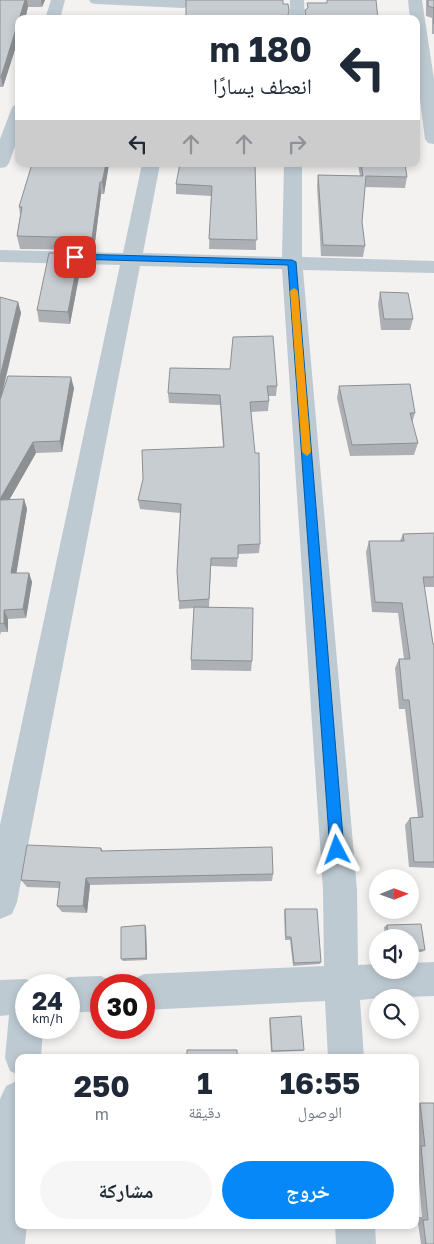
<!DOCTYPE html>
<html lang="ar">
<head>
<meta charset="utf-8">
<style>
  :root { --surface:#fff; --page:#f6f6f7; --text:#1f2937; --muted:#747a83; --accent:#0688f9 }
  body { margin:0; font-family:"Golos Text","Noto Naskh Arabic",sans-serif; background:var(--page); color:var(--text); direction:rtl; height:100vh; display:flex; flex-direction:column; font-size:19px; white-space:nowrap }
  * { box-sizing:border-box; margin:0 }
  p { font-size:16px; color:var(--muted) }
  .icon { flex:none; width:28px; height:28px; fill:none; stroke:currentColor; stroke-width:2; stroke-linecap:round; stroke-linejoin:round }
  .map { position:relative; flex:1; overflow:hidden; direction:ltr }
  .drawer { position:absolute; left:15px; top:1054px; width:404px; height:175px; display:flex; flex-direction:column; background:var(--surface); border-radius:10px; box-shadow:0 2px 8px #0003; direction:rtl }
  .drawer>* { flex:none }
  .top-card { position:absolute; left:15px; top:15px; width:405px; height:152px; border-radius:10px; box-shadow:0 2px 8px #0003; direction:rtl; background:#fff; color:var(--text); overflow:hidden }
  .needle { width:32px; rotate:89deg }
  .tools { position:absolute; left:369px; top:869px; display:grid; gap:10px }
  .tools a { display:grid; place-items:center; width:50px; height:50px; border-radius:50%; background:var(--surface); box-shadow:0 2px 8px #0003; font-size:25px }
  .speed { position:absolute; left:15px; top:974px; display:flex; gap:10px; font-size:25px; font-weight:700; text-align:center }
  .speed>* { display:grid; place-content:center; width:65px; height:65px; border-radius:50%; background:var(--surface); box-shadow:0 2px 8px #0003; line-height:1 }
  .speed small { font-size:12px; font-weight:400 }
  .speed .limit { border:8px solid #d22; background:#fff; color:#111 }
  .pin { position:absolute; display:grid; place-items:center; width:42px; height:42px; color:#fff; margin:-21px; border-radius:10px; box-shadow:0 2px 8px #0006 }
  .me { position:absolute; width:55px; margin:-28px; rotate:356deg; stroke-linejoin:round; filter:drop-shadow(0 0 4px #0008) }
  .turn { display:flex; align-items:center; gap:18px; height:105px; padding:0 25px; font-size:22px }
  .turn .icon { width:65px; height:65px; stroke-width:2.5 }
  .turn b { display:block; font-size:35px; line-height:42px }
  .lanes { display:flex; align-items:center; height:48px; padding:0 25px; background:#0003; justify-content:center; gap:25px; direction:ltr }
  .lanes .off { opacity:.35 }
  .eta { display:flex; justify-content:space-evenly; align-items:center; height:85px; text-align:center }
  .eta b { font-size:30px; font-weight:700; line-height:35px }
  .action { display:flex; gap:10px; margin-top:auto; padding:10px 25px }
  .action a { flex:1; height:58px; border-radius:30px; background:var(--accent); color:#fff; font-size:20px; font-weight:700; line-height:58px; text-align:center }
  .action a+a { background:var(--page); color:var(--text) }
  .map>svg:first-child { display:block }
</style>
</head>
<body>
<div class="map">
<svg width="434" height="1244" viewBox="0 0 434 1244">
  <rect width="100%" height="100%" fill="#f4f1f1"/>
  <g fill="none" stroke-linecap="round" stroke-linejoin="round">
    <!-- street -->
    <path fill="#becad2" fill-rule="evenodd" d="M 51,0 L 65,0 L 60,19 L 45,19 Z
      M 89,0 L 191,0 L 188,7 L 183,8 L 96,4 L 91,3 Z
      M 290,0 L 304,0 L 305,19 L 289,19 Z
      M 408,0 L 422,0 L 434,79 L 434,144 L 428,143 L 425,139 L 416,68 L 416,19 L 410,19 Z
      M 19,105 L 19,135 L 9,163 L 6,167 L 0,168 L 0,139 L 11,110 L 13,106 Z
      M 142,164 L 160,164 L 143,253 L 282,257 L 284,164 L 302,164 L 302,257 L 434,261 L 434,273 L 303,270 L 357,890 L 358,965 L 378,964 L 378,970 L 410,970 L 410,963 L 434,962 L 434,996 L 378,998 L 360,1000 L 364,1058 L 328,1058 L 325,1001 L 144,1010 L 144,985 L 129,985 L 132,980 L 144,974 L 324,966 L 323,890 L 282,269 L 140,266 L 17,902 L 12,914 L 0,919 L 0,825 L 120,265 L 0,262 L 0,250 L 123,253 Z
      M 101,976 L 113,982 L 115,985 L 101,985 L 101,1011 L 69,1013 L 69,985 L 56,985 L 57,983 L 69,977 Z
      M 26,979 L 39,985 L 26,985 L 26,1028 L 43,1028 L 41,1058 L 19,1058 L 19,1075 L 10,1071 L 5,1058 L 9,1015 L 0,1016 L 0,980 Z
      M 19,1080 L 19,1225 L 27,1225 L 25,1244 L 0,1244 L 0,1099 L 6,1086 Z
      M 335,1225 L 375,1225 L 376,1244 L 336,1244 Z"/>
  </g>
  <!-- wall -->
  <path fill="#acb0b5" d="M 0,0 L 45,0 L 42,7 L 28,7 L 25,19 L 19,19 L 19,37 L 3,87 L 0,87 Z
    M 426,0 L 434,0 L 434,34 L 432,34 L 432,18 L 426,16 Z
    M 32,164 L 109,164 L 104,194 L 101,194 L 94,250 L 20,249 L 17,236 L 20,215 L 19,207 Z
    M 255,164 L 256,250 L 209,249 L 211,196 L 176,194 L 176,184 Z
    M 358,164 L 405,164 L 407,177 L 405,188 L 365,187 L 362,222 L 365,246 L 363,257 L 321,256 L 317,186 L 318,175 L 360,176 Z
    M 79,254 L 81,266 L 70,324 L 39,322 L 37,310 Z
    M 380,292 L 413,319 L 410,330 L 381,330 L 378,304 Z
    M 0,297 L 18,302 L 21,313 L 3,391 L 74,388 L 62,452 L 36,453 L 9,500 L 24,499 L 27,509 L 16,573 L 29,573 L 32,582 L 26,618 L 8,619 L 8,632 L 1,632 L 0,635 Z
    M 230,369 L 277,386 L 276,396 L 268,396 L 269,401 L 268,411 L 251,412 L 260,544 L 259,553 L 238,554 L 237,567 L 211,566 L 209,607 L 252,661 L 251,671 L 191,670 L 191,660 L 194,608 L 179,609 L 179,601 L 180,513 L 140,509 L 138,500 L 223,447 L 220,405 L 169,403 L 168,393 Z
    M 339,386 L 415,413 L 412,423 L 418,443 L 414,455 L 350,456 L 337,398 Z
    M 434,533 L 434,587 L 424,587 L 433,644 L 434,644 L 434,868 L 409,867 L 405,825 L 410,818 L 418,817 L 405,709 L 399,709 L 395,668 L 399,659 L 404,659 L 398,613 L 372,612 L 366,552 L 369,541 L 400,541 L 403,534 Z
    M 101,848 L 103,851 L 273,874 L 272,881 L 90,885 L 87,913 L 62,912 L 57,906 L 59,888 L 27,887 L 21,880 Z
    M 285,909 L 321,962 L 320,964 L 293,966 L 290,940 L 285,940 L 284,911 Z
    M 421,924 L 425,950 L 422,952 L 410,952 L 410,938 L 385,938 L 384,927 L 387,925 Z
    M 145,925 L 146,928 L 147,960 L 123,961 L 121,959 Z
    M 270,1018 L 304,1050 L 303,1051 L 271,1052 L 269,1020 Z
    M 415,1103 L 434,1103 L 434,1244 L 421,1244 L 417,1217 L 422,1217 L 416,1145 L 419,1145 Z"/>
  <!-- shaded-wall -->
  <path fill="#8c9093" d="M 25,0 L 27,0 L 28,7 L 25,19 L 19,19 Z
    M 41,0 L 45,0 L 42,7 Z
    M 19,20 L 19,37 L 3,87 L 1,77 Z
    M 106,164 L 109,164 L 104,194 L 102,182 Z
    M 100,182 L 101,194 L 94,250 L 92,238 Z
    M 79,254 L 81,266 L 70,324 L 68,312 Z
    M 18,302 L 21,313 L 0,401 L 0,377 Z
    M 71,377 L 74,388 L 62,452 L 60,441 Z
    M 33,442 L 36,453 L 3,511 L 0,503 L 0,499 Z
    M 24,499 L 27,509 L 15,582 L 11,573 Z
    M 29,573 L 32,582 L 26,618 L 23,609 Z
    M 4,610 L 8,619 L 8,632 L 4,624 Z
    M 86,878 L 90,885 L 87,913 L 83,906 Z
    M 145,925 L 146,928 L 147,960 L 146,958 Z"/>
  <!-- building -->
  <path fill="#c8cdd2" stroke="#8c9093" d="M 0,0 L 25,0 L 1,77 L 0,77 Z
    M 186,0 L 283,0 L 283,4 L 288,4 L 289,11 L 287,19 L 186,19 Z
    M 327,0 L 376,0 L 378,19 L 381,19 L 306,19 L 305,10 L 308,8 L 307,3 L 327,3 Z
    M 428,0 L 434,0 L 434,24 L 434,8 L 428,6 Z
    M 73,18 L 102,18 L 102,19 Z
    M 32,164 L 106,164 L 102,182 L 100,182 L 92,238 L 17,236 L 22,207 L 19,207 Z
    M 180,164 L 255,164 L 257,240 L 209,239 L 212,186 L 176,184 Z
    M 361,164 L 405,164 L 407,177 L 366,176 L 362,222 L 365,246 L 323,245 L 318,175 L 363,176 Z
    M 49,253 L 79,254 L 68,312 L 37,310 Z
    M 380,292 L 408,293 L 413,319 L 384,319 Z
    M 0,297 L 18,302 L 0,377 Z
    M 273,336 L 277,386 L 267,386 L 269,401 L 250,402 L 255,453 L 259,453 L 260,544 L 238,545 L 238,558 L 211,558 L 209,599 L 179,601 L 177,571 L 181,504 L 138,500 L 143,479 L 142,450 L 224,447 L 220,395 L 168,393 L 170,368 L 230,369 L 233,337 Z
    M 8,376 L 71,377 L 60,441 L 33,442 L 0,499 L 0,400 Z
    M 410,384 L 415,413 L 410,413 L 418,443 L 352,445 L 339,386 Z
    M 24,499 L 11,573 L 29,573 L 23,609 L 4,610 L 4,624 L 0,623 L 0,500 Z
    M 434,533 L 434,577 L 423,577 L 433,644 L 434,644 L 434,862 L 414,862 L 410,818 L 423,817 L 409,700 L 403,700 L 399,659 L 410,659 L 402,603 L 375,602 L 369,541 L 404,541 L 403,534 Z
    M 194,607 L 253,608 L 252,661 L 191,660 Z
    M 27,845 L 101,848 L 101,851 L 272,847 L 273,874 L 86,878 L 83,906 L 57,906 L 60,882 L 21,880 Z
    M 285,909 L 317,909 L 321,962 L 294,963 L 291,937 L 286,937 Z
    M 421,924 L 425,950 L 410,950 L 410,938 L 388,938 L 387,925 Z
    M 145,925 L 146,958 L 121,959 L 121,927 Z
    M 301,1016 L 304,1050 L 272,1051 L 270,1018 Z
    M 187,1050 L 237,1050 L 237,1058 L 187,1058 Z
    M 420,1103 L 434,1103 L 434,1244 L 426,1244 L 423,1220 L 428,1220 L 421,1146 L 425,1146 Z
    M 18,1171 L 19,1171 L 19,1201 L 17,1202 Z"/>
  <!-- route -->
  <path fill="#0688f9" stroke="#0458a2" d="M 75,254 L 292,260 L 296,262 L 344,850 L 342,855 L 337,857 L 332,855 L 330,850 L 288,265 L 72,259 L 71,257 Z"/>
  <!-- slow -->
  <path fill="#f59e0b" d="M 294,288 L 298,291 L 311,452 L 307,456 L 302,452 L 290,291 Z"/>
</svg>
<div class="tools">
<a><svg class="needle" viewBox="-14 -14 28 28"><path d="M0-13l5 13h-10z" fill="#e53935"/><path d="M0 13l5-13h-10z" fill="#747a83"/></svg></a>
<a><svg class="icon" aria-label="sound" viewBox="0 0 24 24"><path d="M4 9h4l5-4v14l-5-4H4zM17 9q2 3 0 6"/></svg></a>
<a><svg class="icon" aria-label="search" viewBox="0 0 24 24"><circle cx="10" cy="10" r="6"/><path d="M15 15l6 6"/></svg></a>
</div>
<div class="speed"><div>24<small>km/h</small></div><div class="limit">30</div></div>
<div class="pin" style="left:75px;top:257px;background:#d93025"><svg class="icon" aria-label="arrive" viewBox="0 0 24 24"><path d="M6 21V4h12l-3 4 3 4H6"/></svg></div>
<svg class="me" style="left:337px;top:850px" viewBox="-20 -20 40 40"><path d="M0-17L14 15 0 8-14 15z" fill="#0688f9" stroke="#fff" stroke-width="4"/></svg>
<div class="top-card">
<div class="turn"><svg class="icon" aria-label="left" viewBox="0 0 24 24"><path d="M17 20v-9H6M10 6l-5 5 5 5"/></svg><div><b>180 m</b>انعطف يسارًا</div></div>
<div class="lanes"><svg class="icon" aria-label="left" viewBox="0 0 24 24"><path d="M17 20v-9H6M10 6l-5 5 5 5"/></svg><svg class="icon off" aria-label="ahead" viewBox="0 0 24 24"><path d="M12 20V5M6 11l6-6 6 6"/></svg><svg class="icon off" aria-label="ahead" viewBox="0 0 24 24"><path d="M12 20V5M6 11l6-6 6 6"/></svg><svg class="icon off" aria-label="right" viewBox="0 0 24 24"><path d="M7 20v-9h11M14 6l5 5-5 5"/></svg></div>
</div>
<section class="drawer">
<div class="eta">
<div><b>16:55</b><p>الوصول</p></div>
<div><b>1</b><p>دقيقة</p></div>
<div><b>250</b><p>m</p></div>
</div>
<div class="action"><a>خروج</a><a>مشاركة</a></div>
</section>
</div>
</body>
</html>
